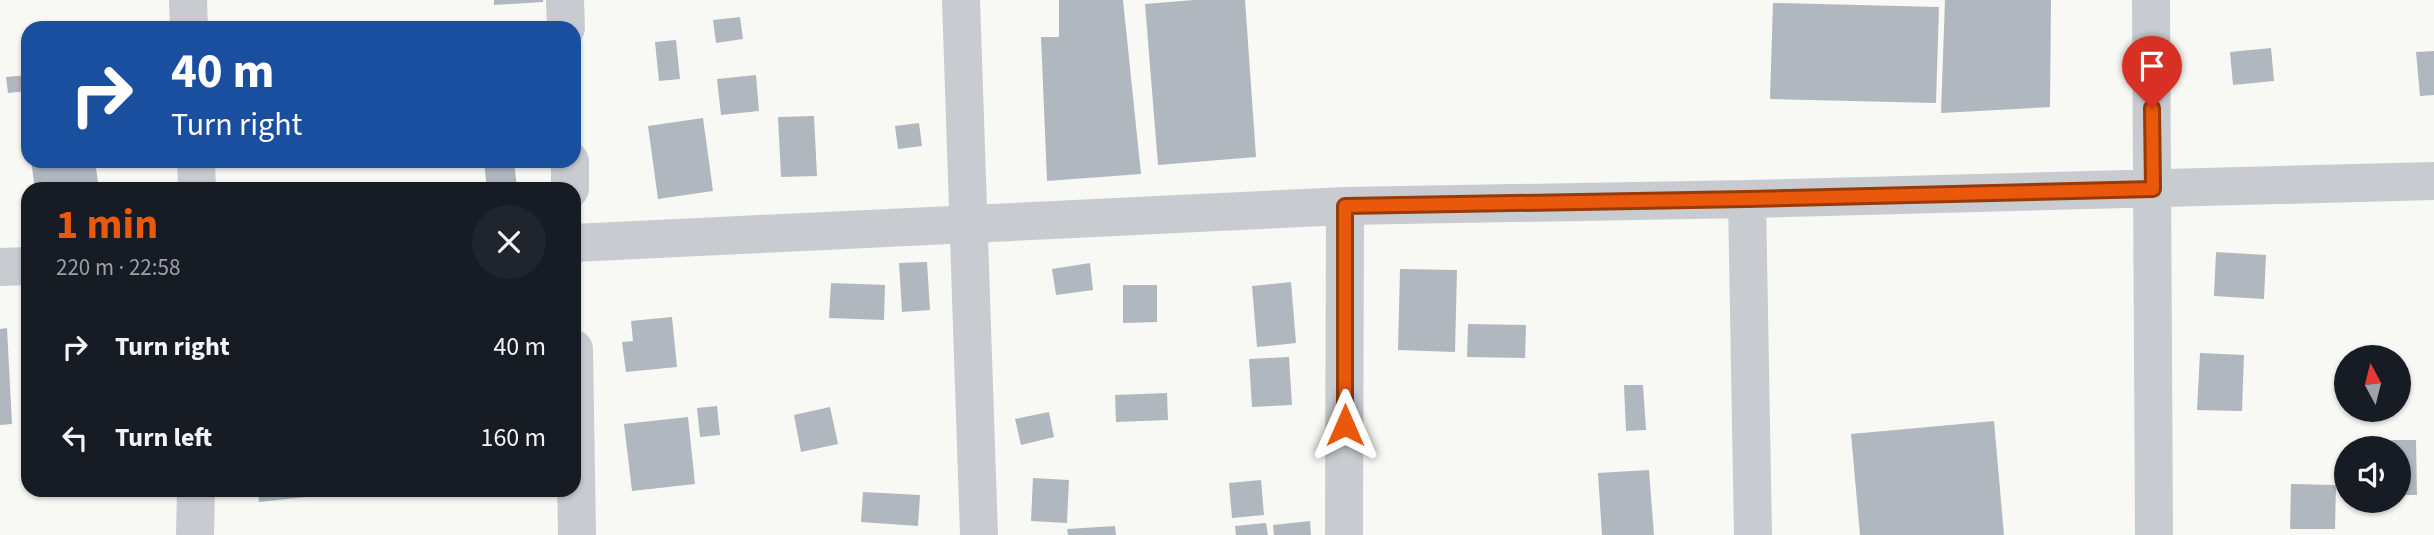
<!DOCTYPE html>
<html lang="en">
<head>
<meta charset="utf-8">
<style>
  :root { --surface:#171b24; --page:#20242c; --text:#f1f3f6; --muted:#9ea1a6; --accent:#ea580c }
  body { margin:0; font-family:"Source Sans 3",sans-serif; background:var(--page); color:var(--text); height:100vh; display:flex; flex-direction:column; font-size:26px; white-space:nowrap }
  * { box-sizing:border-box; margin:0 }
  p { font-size:23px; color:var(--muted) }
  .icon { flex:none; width:38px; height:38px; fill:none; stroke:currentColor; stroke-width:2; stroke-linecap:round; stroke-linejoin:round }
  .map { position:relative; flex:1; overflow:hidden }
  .details { position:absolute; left:21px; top:182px; width:560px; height:315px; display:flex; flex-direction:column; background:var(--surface); border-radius:21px; box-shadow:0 2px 5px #0004 }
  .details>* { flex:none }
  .banner { position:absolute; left:21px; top:21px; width:560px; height:147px; border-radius:21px; box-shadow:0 2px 5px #0004; background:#1a4fa0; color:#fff; overflow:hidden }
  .needle { width:46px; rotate:353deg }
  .tools { position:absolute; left:2334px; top:345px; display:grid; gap:14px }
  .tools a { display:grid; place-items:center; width:77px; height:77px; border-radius:50%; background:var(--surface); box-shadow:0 2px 5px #0004; font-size:35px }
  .pin { position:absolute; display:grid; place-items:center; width:60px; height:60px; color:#fff; margin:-72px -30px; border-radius:50% 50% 50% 0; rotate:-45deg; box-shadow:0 0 7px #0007 }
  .pin .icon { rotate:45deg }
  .me { position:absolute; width:77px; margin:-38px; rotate:0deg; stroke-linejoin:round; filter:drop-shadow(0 0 5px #0008) }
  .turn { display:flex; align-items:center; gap:24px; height:147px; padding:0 35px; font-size:32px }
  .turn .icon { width:91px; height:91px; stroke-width:2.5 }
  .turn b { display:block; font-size:49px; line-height:60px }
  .round { display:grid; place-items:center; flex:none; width:74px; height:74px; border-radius:37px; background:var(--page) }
  .overview { display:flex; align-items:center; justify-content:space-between; height:119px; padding:0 35px }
  h1 { font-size:42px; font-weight:700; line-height:52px; color:var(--accent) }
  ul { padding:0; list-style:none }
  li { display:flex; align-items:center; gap:21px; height:91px; padding:0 35px }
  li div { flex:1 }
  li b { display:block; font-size:26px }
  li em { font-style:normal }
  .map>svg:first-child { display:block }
</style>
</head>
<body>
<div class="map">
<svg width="2434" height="535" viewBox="0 0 2434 535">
  <rect width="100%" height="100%" fill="#f8f9f5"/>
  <!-- building -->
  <path fill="#b0b7bf" d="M 494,0 L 543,0 L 543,2 L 494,5 Z
    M 1059,0 L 1123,0 L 1141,174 L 1047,181 L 1041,37 L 1059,37 Z
    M 1194,0 L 1245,0 L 1256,157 L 1158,165 L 1145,4 Z
    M 1945,0 L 2051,0 L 2050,107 L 1941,113 Z
    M 1773,3 L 1939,7 L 1936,103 L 1770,99 Z
    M 740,17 L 743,39 L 716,43 L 713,20 Z
    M 676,40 L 680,79 L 659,81 L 655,42 Z
    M 2271,48 L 2274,81 L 2233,85 L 2230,52 Z
    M 2434,51 L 2434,95 L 2420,96 L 2416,52 Z
    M 28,75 L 28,91 L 8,93 L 6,77 Z
    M 756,75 L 759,111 L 721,115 L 717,79 Z
    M 814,116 L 817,176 L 781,177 L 778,117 Z
    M 703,118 L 713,191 L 658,199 L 648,126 Z
    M 919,123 L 922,146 L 898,149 L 895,126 Z
    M 31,161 L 95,161 L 99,189 L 35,189 Z
    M 324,161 L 348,161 L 348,163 L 325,166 Z
    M 484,161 L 514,161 L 517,188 L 487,189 Z
    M 2216,252 L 2266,255 L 2264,299 L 2214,296 Z
    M 927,262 L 930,310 L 902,312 L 899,263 Z
    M 1090,263 L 1093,290 L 1056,295 L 1052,269 Z
    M 1400,269 L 1457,270 L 1455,352 L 1398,350 Z
    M 1291,282 L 1296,343 L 1257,347 L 1252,286 Z
    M 831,283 L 885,285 L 884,320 L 829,318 Z
    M 1123,285 L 1157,285 L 1157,322 L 1123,323 Z
    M 672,317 L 677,367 L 626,372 L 622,342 L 633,341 L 631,321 Z
    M 1468,324 L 1526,325 L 1525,358 L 1467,357 Z
    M 7,328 L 12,424 L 0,425 L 0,329 Z
    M 2200,353 L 2244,355 L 2242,411 L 2197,410 Z
    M 1289,357 L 1292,405 L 1252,407 L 1249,359 Z
    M 1624,385 L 1643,385 L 1646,430 L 1626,431 Z
    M 1167,393 L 1168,420 L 1116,422 L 1115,395 Z
    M 717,406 L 720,435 L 700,437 L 697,408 Z
    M 830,407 L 838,444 L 801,452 L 794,415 Z
    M 1049,412 L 1054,437 L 1021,445 L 1015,419 Z
    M 688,417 L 695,484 L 632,491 L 624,424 Z
    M 1994,421 L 2004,535 L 1860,535 L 1851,434 Z
    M 2367,440 L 2416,440 L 2417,495 L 2399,495 L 2399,448 L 2367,448 Z
    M 1649,470 L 1654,535 L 1602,535 L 1598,473 Z
    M 1033,478 L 1069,480 L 1067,523 L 1031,521 Z
    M 1261,480 L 1264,515 L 1232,518 L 1229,483 Z
    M 2291,484 L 2336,485 L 2335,529 L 2290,529 Z
    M 258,490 L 334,490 L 335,494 L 259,502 Z
    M 863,492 L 920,495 L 918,526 L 861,522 Z
    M 1310,521 L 1311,535 L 1274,535 L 1273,525 Z
    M 1266,523 L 1268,535 L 1236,535 L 1235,526 Z
    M 1115,526 L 1116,535 L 1068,535 L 1067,529 Z"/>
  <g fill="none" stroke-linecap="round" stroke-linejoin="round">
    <!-- minor -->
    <path stroke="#c8ccd0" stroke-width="38" d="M 188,0 L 189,28
      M 565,0 L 566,28
      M 961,0 L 979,535
      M 2151,0 L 2154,535
      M 196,161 L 197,189
      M 570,161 L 570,189
      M 1747,199 L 1753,535
      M 574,243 L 1345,206 L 1747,199 L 2434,181
      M 0,267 L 28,266
      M 574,349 L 577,535
      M 195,535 L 196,490
      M 1344,535 L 1345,206"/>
  </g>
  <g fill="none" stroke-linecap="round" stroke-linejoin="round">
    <!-- route casing -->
    <g stroke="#983908" stroke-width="18">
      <path id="route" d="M 1345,425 L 1345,206 L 1747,199 L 2153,189 L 2152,108"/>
    </g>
    <!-- route -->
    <use href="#route" stroke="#ea580c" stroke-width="12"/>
  </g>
</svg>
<div class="tools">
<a><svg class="needle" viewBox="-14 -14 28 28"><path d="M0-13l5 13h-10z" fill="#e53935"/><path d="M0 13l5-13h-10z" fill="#9ea1a6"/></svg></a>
<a><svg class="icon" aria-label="sound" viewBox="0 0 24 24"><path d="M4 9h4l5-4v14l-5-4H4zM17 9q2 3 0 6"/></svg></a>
</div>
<div class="pin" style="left:2152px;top:108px;background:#d93025"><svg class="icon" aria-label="arrive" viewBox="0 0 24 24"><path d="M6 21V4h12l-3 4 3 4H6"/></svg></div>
<svg class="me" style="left:1345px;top:425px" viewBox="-20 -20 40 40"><path d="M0-17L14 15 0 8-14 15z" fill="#ea580c" stroke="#fff" stroke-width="4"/></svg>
<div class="banner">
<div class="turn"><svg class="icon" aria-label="right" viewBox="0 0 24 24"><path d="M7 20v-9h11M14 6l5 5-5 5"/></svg><div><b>40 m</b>Turn right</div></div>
</div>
<section class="details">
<div class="overview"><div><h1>1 min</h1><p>220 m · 22:58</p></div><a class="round"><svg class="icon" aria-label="close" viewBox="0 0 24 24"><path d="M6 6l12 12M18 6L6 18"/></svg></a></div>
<ul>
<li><svg class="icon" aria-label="right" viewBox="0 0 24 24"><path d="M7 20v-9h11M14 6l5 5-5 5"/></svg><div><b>Turn right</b></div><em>40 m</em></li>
<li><svg class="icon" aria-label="left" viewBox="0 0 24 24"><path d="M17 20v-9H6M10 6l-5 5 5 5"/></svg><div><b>Turn left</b></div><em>160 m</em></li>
</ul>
</section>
</div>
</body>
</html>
